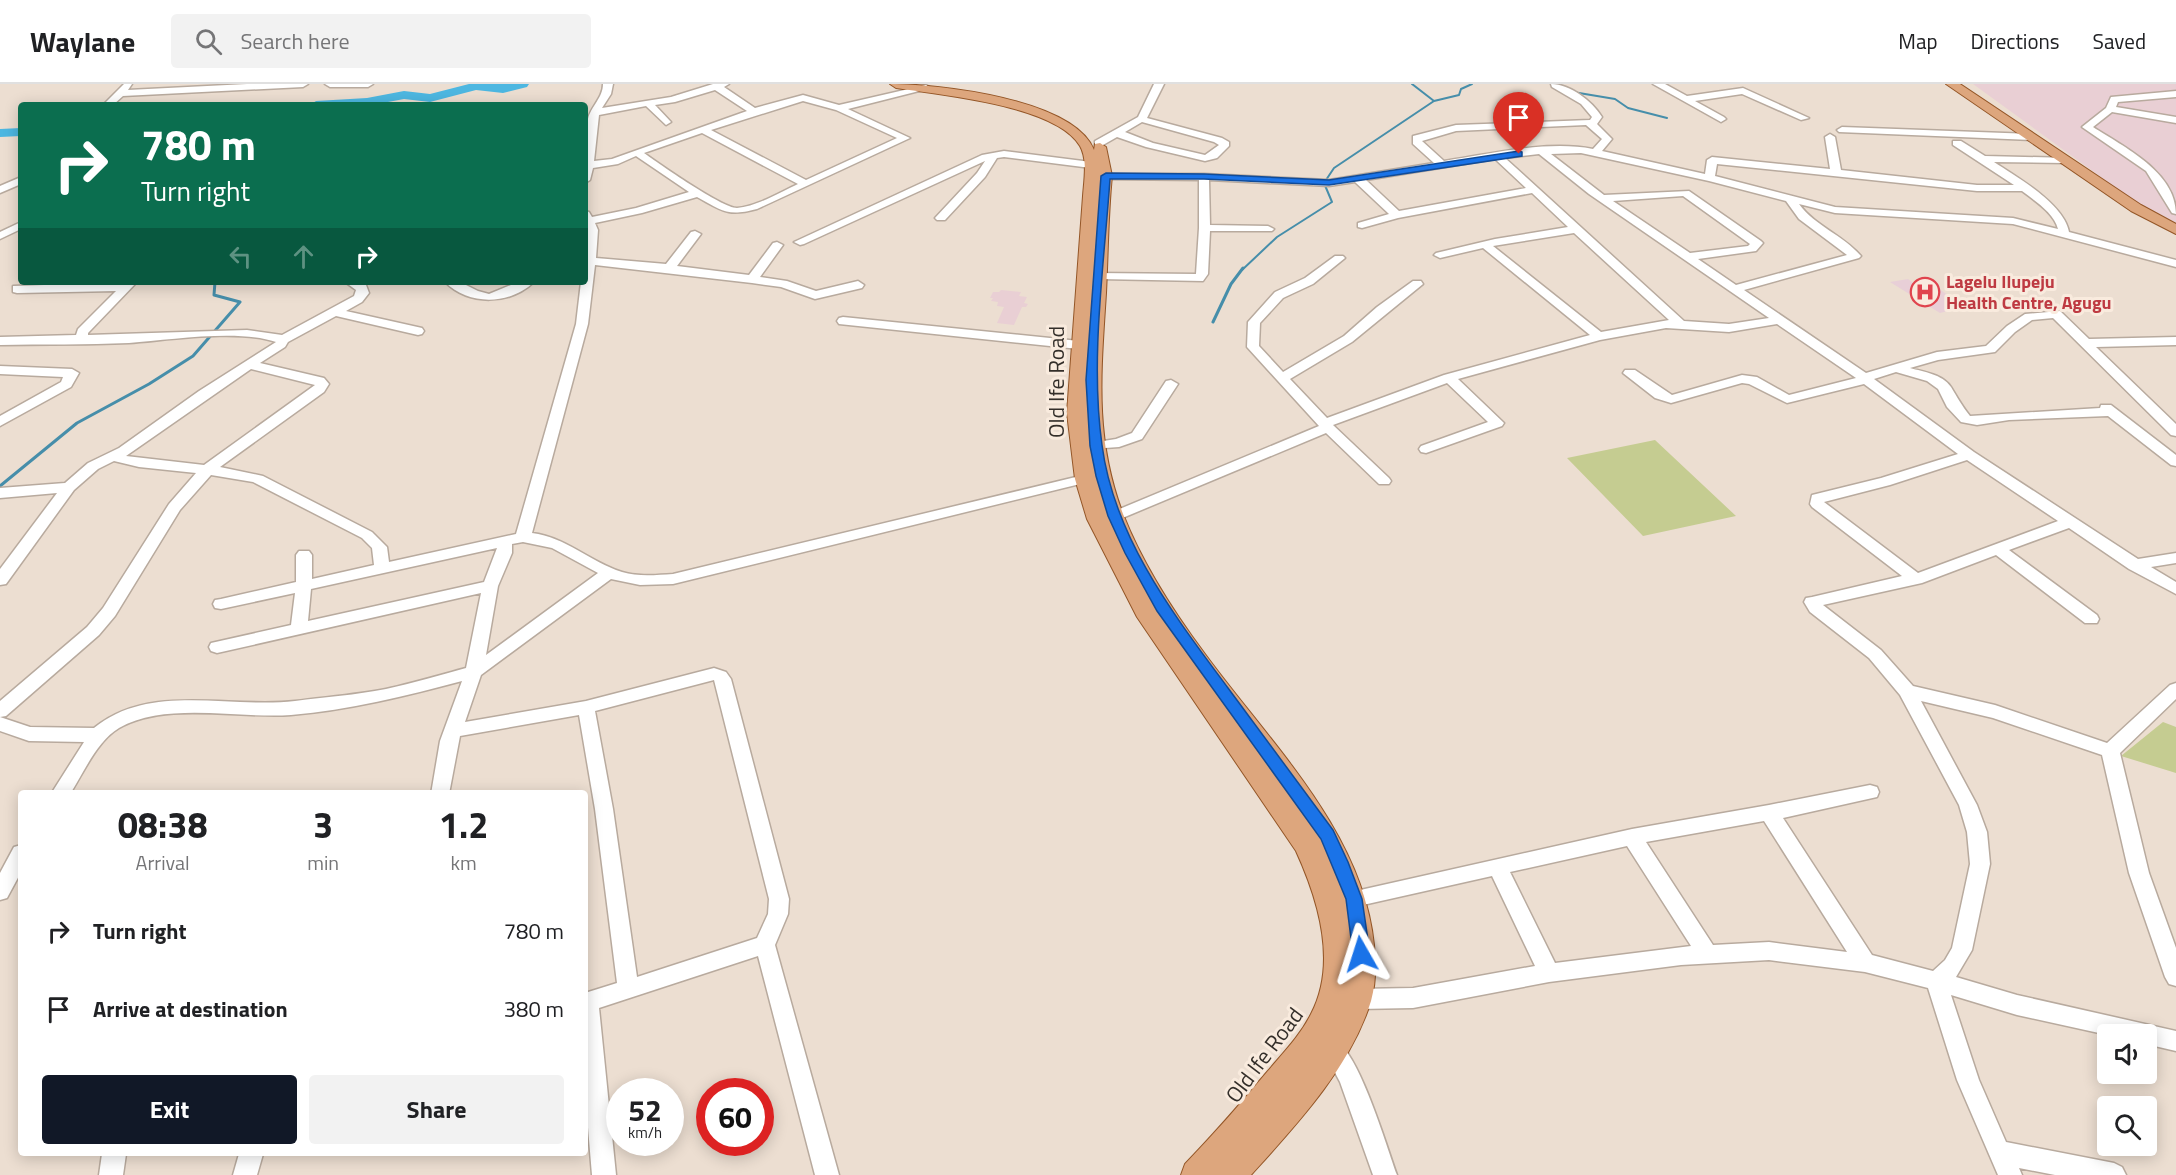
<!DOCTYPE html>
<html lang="en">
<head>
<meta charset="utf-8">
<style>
  :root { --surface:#fff; --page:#f2f2f2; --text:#202124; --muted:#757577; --line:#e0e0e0; --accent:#111827 }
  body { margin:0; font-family:"Titillium Web",sans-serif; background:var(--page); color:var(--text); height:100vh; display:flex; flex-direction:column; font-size:22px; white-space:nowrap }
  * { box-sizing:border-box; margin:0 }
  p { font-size:20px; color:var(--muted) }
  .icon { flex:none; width:33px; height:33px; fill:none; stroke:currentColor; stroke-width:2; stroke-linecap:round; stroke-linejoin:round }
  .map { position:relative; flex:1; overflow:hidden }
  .panel { position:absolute; left:18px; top:706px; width:570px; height:366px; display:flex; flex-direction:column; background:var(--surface); border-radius:6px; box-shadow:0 3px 15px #0003 }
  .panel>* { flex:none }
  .banner { position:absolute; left:18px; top:18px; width:570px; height:183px; border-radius:6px; box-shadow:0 3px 15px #0003; background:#0b6e4f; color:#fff; overflow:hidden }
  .tools { position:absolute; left:2097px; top:940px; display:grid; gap:12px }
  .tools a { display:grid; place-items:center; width:60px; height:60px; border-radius:6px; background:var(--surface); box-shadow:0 3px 15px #0003; font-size:30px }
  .speed { position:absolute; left:606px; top:994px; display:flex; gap:12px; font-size:30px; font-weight:700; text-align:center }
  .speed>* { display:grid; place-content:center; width:78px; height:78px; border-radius:50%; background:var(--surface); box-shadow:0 3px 15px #0003; line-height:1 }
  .speed small { font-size:15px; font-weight:400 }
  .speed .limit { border:9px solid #d22; background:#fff; color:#111 }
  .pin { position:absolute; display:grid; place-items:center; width:51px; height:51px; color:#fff; margin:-62px -26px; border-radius:50% 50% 50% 0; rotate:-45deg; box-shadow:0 0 6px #0007 }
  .pin .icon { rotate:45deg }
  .me { position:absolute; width:66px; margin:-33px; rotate:354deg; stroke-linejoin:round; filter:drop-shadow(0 0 4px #0008) }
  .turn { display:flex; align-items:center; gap:21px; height:126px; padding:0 24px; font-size:27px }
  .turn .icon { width:78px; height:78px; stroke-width:2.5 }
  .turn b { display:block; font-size:42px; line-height:51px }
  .lanes { display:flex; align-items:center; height:57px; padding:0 24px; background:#0003; justify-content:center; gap:30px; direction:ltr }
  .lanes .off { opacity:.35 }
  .eta { display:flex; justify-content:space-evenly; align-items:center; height:102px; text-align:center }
  .eta b { font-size:36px; font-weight:700; line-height:42px }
  .cta { display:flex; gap:12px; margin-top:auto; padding:12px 24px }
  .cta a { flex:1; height:69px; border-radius:6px; background:var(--accent); color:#fff; font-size:24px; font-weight:700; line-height:69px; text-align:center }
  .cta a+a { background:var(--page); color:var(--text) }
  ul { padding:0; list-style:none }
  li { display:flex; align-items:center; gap:18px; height:78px; padding:0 24px }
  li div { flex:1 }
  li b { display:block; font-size:22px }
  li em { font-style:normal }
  header { display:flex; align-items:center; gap:36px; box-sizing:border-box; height:84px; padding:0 30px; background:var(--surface); border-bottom:2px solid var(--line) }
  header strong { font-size:28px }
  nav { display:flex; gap:33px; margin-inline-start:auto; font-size:21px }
  .search { width:420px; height:54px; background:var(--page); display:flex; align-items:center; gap:15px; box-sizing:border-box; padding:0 21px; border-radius:6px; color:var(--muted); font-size:22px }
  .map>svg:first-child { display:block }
</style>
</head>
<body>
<header>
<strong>Waylane</strong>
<div class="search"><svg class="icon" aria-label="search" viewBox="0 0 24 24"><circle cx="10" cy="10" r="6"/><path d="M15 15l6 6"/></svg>Search here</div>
<nav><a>Map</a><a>Directions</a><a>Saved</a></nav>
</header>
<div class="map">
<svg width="2176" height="1091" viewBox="0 0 2176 1091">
  <rect width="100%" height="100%" fill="#ecded1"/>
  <!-- commercial -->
  <path fill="#e9cfd4" d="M 1973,0 L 2176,0 L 2176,142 L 2156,133 Z
    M 1001,206 L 1021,208 L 1019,212 L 1027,213 L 1024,219 L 1028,220 L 1026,223 L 1022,223 L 1014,241 L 997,239 L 1004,223 L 997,222 L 998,218 L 991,217 L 993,214 L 990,214 L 993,208 L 999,208 Z"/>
  <!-- medical -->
  <path fill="#e8cfd7" d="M 1908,195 L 1913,199 L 1929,198 L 1958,218 L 1956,225 L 1940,229 L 1890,198 Z"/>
  <!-- green -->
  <path fill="#c5cc91" d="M 1655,356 L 1736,432 L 1643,452 L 1567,374 Z
    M 2163,638 L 2176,643 L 2176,689 L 2121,672 Z"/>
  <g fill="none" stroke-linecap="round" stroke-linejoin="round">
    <!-- stream-far1 -->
    <path stroke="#468eaa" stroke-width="2" d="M 1412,0 L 1434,17
      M 1573,8 L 1615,15 L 1628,24 L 1667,34
      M 1242,186 L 1277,153 L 1332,118 L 1324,99 L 1334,84 L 1434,17 L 1459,11 L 1461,5 L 1472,0"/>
    <!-- stream -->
    <path stroke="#468eaa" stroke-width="3" d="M 1213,238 L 1231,200 L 1243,184
      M 0,402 L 77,339 L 149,300 L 193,272 L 240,218 L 214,211 L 215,198"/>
    <!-- river -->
    <path fill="#4db7e1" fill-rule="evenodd" d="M 469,0 L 529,0 L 527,3 L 503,9 L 476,6 L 430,18 L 404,15 L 372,21 L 310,21 L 316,17 L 367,14 L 404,7 L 430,10 Z
      M 21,44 L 21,52 L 0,53 L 0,45 Z"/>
    <!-- minor casing -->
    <g stroke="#b8aa9e" stroke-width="3">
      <path id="minor" d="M 124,0 L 132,0 L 128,6 L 247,0 L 308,0 L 303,3 L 123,12 L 113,21 L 103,21 Z
        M 325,0 L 373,0 L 368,3 L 330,3 Z
        M 603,0 L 613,0 L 611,10 L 602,24 L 671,13 L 713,0 L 729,0 L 724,3 L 755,24 L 803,11 L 839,21 L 926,1 L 931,4 L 848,25 L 910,54 L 757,125 C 727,133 723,127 697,113 L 642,129 L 595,139 L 598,146 L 596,174 L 666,180 L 691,148 L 695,147 L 701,150 L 677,182 L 749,191 L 773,159 L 777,158 L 783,161 L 760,193 L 787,197 L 816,207 L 858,197 L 864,201 L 862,204 L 815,215 L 781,203 L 752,199 L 595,181 L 588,240 L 532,449 C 566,453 590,478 622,488 C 638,493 656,491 673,490 L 1084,391 L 1091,395 L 1084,399 L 673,500 L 640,501 L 611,495 L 481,591 L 465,638 L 586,617 L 714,584 L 726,588 L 731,595 L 789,815 L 788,830 L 775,861 L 839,1091 L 815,1091 L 758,872 L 599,924 L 616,1091 L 592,1091 L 585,1008 L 585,909 L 617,899 L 595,725 L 579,631 L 460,652 L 449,710 L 431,710 L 440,657 L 462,597 C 406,612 349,626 291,631 C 239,635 166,617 119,644 C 97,657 84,688 70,710 L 51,710 L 84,658 L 29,657 L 0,647 L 0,617 L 87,543 L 103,524 L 169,420 L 196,389 L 139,383 L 114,377 L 98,385 L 74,406 L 6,500 L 0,501 L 0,485 L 57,409 L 0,414 L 0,404 L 65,399 L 88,379 L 119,364 L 199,307 L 276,258 C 238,245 170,256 129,259 C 86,261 43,260 0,261 L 0,253 L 76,251 L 78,245 L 116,207 L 17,209 L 13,208 L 13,202 L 137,198 L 88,249 L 88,251 L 247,246 L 282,251 L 354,212 L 356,206 L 345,198 L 360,198 L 366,201 L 369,209 L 362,218 L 346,227 L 422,244 L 424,247 L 422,250 L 418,251 L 336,232 L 288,258 L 285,263 L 260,279 L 324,294 L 329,300 L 324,308 L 220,383 L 263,392 L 372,448 L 387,463 L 389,478 L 516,450 L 576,240 L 581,198 L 585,198 L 585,127 L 589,128 L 592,133 L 636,124 L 689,108 L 636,72 L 618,80 L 593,84 L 590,96 L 585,99 C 585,78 582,56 588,35 C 591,22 603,14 603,0 ZM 715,6 L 747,27 L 612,75 L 594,77 L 599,31 L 646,22 L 666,41 L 671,38 L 655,21 L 675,18 ZM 803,17 L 836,26 L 897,54 L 806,96 L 711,46 ZM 702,49 L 798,100 C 780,108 756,123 737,124 C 722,124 658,79 644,69 ZM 251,285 L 315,301 L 204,381 L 126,372 ZM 211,391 L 253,398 L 362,454 L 372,464 L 374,481 L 312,495 L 312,471 L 309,467 L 299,467 L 296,471 L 296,498 L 221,515 L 215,516 L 213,520 L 215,524 L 221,525 L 295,509 L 291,541 L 211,559 L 209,563 L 211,567 L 217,569 L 481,509 L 466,584 C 440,591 413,599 386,605 C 356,611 325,613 295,617 C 230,625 150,598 94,644 L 30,643 L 0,633 L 6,632 L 99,551 L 115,532 L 180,426 ZM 523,458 L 552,464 L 598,489 L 486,571 L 498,502 L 512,469 L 512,460 ZM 497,464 L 484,498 L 308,537 L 311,505 ZM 714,596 L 769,815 L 768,830 L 757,854 L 637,893 L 613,725 L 595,627 Z
        M 1154,0 L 1164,0 L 1147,34 L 1222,54 L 1229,58 L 1229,62 L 1217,74 L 1205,77 L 1146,63 L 1117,53 L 1103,61 L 1095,61 L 1095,57 L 1138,33 ZM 1142,38 L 1214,58 L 1219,61 L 1205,71 L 1153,59 L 1125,48 Z
        M 1551,0 C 1570,0 1592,17 1602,33 L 1597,40 L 1612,55 L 1602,67 L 1705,90 L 1707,76 L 1712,73 L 1830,85 L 1825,53 L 1830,50 L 1835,53 L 1841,86 L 1977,101 L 2014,101 L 1953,61 L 1953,57 L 1961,57 L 1985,72 L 2069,74 L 2070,76 L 2065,79 L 1994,78 C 2017,93 2064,120 2069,148 L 2176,176 L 2176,183 L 2013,140 L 1835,129 L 1799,120 C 1815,142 1843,151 1861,172 L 1859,174 L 1744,206 L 1866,289 L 1937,268 L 1986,262 L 2007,242 L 2025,230 L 2060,227 L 2089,255 L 2176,253 L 2176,261 L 2096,263 L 2176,340 L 2176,352 L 2171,351 L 2053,234 L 2032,236 L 2015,248 L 1995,268 L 1938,276 L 1910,284 C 1924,288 1942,290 1951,303 C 1957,313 1962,322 1970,332 L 2100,324 L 2101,321 L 2111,321 L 2176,371 L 2176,382 L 2171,381 L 2108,332 L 2009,336 L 1977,341 L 1961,338 L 1947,323 L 1938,305 L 1927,297 L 1896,288 L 1874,295 L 1974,368 L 2138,475 L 2176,469 L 2176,479 L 2151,483 L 2176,498 L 2176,510 L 2129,485 L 2069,444 L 2009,466 L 2097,531 L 2099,535 L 2097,539 L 2085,539 L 1996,471 L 1922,499 L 1823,521 L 1881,566 L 1913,602 L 1995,621 L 2107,659 L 2170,601 L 2176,599 L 2176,615 L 2120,669 L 2149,789 L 2176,864 L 2176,902 L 2169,900 L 2165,893 L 2129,789 L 2102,671 L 1993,634 L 1921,617 L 1977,721 L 1987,748 L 1990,780 L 1972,866 L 1956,893 L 2017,911 L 2176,947 L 2176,967 L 2146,960 L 2146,951 L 2108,951 L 2017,931 L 1951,911 L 1979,996 L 2006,1058 L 2114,1079 L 2122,1083 L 2126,1091 L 2055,1091 L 2019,1084 L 2022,1091 L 1998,1091 L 1957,996 L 1928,904 L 1865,888 L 1769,876 L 1681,881 L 1549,898 L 1413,924 L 1358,925 L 1350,922 L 1347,915 L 1350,908 L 1358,905 L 1413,904 L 1535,882 L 1492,792 L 1354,823 L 1347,821 L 1344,815 L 1347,809 L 1632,745 L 1769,721 L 1870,701 L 1877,703 L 1879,708 L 1877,713 L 1783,734 L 1872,871 L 1933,887 L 1945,876 L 1952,864 L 1970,780 L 1967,748 L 1959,721 L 1900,611 L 1869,574 L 1810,528 L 1804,518 L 1806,514 L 1812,513 L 1902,492 L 1812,423 L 1810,420 L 1812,411 L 1881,394 L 1958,370 L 1864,300 L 1787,319 L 1749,300 L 1742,299 L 1671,319 L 1655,314 L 1623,289 L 1625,286 L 1635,286 L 1672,311 L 1742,291 L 1757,293 L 1789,311 L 1856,294 L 1777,240 L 1729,248 L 1666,244 L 1600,256 L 1458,295 L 1504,339 L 1502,342 L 1426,369 L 1421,368 L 1419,365 L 1421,362 L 1488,338 L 1447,299 L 1333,341 L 1389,394 L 1391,397 L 1389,400 L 1379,400 L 1326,349 L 1120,435 L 1110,435 L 1108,432 L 1110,429 L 1319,342 L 1247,263 L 1248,238 L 1275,208 L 1305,194 L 1335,172 L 1343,172 L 1345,174 L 1313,200 L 1283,214 L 1260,239 L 1259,262 L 1283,288 L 1344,252 L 1377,223 L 1413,197 L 1421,197 L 1423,200 L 1352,258 L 1290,295 L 1327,334 L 1444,291 L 1590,251 L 1483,164 L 1440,174 L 1434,171 L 1436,169 L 1495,155 L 1568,143 L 1532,109 L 1398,134 L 1362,144 L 1358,143 L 1358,139 L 1389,130 L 1355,98 L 1329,102 L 1209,96 L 1210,141 L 1268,142 L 1274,145 L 1272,147 L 1210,147 L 1208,190 L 1203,197 L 1099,195 L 1095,193 L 1095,189 L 1196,190 L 1199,144 L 1199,96 L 1105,95 L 1100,92 L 1101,90 L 1204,90 L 1329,96 L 1434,79 L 1413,60 L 1413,52 L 1456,41 L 1590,36 L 1592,33 L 1581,20 L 1552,3 ZM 1586,41 L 1602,55 L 1593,65 C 1548,56 1489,70 1444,77 L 1422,57 L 1456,47 ZM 1581,69 L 1709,97 L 1786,117 L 1799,135 L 1847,171 L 1736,201 L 1698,175 L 1756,167 L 1763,159 L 1761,157 L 1689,107 L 1604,111 L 1551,70 ZM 1539,70 L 1589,110 L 1769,234 L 1729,240 L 1684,237 L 1505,74 ZM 1495,75 L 1526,104 L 1399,127 L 1366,96 ZM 1717,80 L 1977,107 L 2022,107 C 2035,117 2054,129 2058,145 L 2013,134 L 1835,123 L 1715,92 ZM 1683,112 L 1750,160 L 1748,162 L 1690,169 L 1613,117 ZM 1574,149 L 1669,236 L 1601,248 L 1493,162 ZM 1967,376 L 2058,437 L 1918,489 L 1824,418 L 1890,401 ZM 1764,737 L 1847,868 L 1769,858 L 1713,861 L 1646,758 ZM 1627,762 L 1691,862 L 1555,879 L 1510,788 Z
        M 1653,0 L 1665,0 L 1687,12 L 1743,4 L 1809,34 L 1801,36 L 1742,10 L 1695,17 L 1724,33 L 1726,35 L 1721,38 Z
        M 2176,7 L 2176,13 L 2118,18 L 2116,23 L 2176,33 L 2176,39 L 2112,28 L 2093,43 C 2124,63 2176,88 2176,130 L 2172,129 L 2146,87 L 2082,43 L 2106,24 L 2111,13 Z
        M 1842,43 L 2032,50 L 2037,53 L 2032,56 L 1839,48 L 1837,46 Z
        M 1004,67 L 1091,78 L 1096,81 L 1091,84 L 1004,73 L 997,74 L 985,93 L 945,136 L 937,136 L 935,134 L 977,89 L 985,77 L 804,160 L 800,161 L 794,158 L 982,71 Z
        M 21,93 L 21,100 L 0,109 L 0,102 Z
        M 21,138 L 21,145 L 0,155 L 0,148 Z
        M 445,198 L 460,198 L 478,207 L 489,210 L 518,198 L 534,198 C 510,221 469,222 445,198 Z
        M 843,233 L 1079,257 L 1085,261 L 1079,265 L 839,240 L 837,237 L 839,234 Z
        M 0,282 L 72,285 L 79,289 L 71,303 L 0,342 L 0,332 L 61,298 L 63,293 L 0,290 Z
        M 1171,296 L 1178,300 L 1142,355 L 1119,363 L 1091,365 L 1089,362 L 1091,359 L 1116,355 L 1132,349 L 1166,297 Z
        M 21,761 L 21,788 L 7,814 L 0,816 L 0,789 L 14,763 Z
        M 1334,956 C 1358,965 1387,1064 1397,1091 L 1373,1091 L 1340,998 L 1323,966 L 1326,959 Z
        M 102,1070 L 126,1070 L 123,1091 L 99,1091 Z
        M 239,1070 L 263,1070 L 257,1091 L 233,1091 Z"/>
    </g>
    <!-- major casing -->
    <g stroke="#945627" stroke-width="2">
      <path id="major" d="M 890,0 C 939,0 1074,15 1094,66 L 1095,60 L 1100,59 L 1106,63 L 1112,92 C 1108,131 1108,170 1106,209 C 1101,289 1094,353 1123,430 C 1143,481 1173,527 1205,570 C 1270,659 1363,748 1374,861 C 1376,879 1376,899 1371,917 C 1350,984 1297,1040 1251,1091 L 1181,1091 L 1185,1080 C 1214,1050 1241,1019 1267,988 C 1283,969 1300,952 1311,930 C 1338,879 1318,815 1296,767 L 1137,533 L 1087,435 L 1075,395 L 1067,329 L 1083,112 C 1084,97 1088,76 1080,62 C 1056,21 940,11 896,4 Z
        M 1946,0 L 1960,0 L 2141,121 L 2176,140 L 2176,150 L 2131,127 Z"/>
    </g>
    <!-- minor -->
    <use href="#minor" fill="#fff" fill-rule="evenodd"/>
    <!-- major -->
    <use href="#major" fill="#dda67d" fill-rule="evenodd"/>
  </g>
  <!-- route -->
  <path fill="#1a73e8" stroke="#114b97" stroke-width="1.5" d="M 1519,67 L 1522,68 L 1522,72 L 1329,101 L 1204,95 L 1110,95 C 1104,181 1090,276 1102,361 C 1114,454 1174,531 1228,604 C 1263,652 1298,699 1333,746 L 1348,778 L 1362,815 L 1370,870 L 1367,875 L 1361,877 L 1355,875 L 1353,870 L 1346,815 L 1321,755 L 1157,527 L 1125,469 L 1108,432 L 1096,392 L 1090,362 L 1086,296 L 1101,92 L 1106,89 L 1204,90 L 1329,96 Z"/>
  <!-- icons -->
  <defs>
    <g id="hospital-ring" transform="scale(1.5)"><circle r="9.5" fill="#f9ebde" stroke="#e0444e" stroke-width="1.5"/><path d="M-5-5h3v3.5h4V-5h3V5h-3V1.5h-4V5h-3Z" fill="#e0444e"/></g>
  </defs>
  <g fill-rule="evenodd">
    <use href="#hospital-ring" x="1925" y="208"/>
  </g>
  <g text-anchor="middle" stroke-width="6" stroke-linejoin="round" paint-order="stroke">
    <!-- far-health labels -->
    <g font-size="18" font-weight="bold" fill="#be3a42" stroke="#f9ebde" text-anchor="start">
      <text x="1946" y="204">Lagelu Ilupeju<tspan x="1946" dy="21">Health Centre, Agugu</tspan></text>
    </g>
    <!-- street labels -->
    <g font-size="22" fill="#342f2a" stroke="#f9ebde">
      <text transform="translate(1056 298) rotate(-90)" y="8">Old Ife Road</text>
      <text transform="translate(1264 971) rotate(-53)" y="8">Old Ife Road</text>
    </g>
  </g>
</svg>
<div class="tools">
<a><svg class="icon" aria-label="sound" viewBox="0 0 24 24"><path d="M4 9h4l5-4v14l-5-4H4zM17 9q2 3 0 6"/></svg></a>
<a><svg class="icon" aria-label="search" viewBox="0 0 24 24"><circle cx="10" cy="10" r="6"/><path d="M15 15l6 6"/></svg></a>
</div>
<div class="speed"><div>52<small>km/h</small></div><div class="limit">60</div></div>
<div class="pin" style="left:1519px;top:70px;background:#d93025"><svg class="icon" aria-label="arrive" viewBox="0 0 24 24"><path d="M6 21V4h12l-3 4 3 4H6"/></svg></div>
<svg class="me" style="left:1361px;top:870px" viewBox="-20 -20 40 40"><path d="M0-17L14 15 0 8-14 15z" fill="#1a73e8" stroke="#fff" stroke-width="4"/></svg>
<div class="banner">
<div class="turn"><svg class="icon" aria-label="right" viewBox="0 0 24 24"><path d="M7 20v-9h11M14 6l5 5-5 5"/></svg><div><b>780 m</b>Turn right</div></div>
<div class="lanes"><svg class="icon off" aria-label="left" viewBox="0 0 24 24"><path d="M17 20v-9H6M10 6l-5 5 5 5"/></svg><svg class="icon off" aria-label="ahead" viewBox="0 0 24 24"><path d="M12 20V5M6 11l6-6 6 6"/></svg><svg class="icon" aria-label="right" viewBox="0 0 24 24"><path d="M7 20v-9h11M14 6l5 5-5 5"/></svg></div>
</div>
<section class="panel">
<div class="eta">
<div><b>08:38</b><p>Arrival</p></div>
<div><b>3</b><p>min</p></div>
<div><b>1.2</b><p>km</p></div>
</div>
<ul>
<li><svg class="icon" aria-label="right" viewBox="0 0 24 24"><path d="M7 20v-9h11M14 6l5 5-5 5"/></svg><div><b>Turn right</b></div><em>780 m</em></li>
<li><svg class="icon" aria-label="arrive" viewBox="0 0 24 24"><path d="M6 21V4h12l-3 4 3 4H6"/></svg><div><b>Arrive at destination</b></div><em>380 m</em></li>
</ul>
<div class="cta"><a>Exit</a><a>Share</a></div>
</section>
</div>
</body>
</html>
